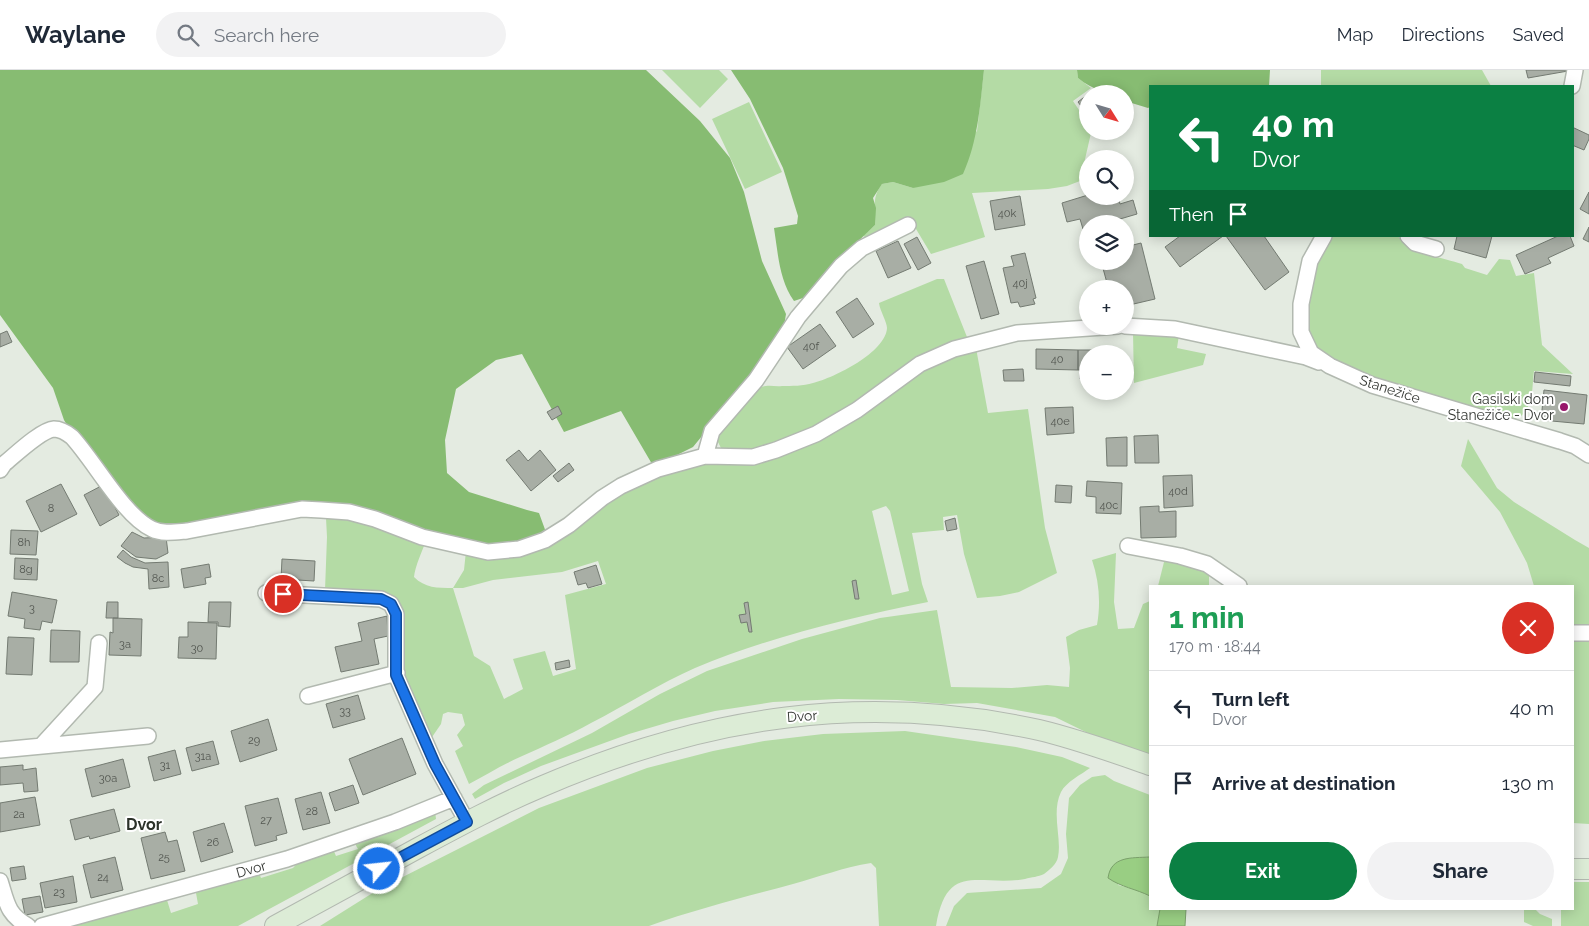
<!DOCTYPE html>
<html lang="en">
<head>
<meta charset="utf-8">
<style>
  :root { --surface:#fff; --page:#f2f2f3; --text:#1f2937; --muted:#747a83; --line:#e0e1e3; --accent:#0b8043 }
  body { margin:0; font-family:Raleway,sans-serif; background:var(--page); color:var(--text); height:100vh; display:flex; flex-direction:column; font-size:19px; white-space:nowrap }
  * { box-sizing:border-box; margin:0 }
  p { font-size:16px; color:var(--muted) }
  .icon { flex:none; width:28px; height:28px; fill:none; stroke:currentColor; stroke-width:2; stroke-linecap:round; stroke-linejoin:round }
  .map { position:relative; flex:1; overflow:hidden }
  .drawer { position:absolute; left:1149px; top:515px; width:425px; height:325px; display:flex; flex-direction:column; background:var(--surface); border-radius:0px; box-shadow:0 2px 12px #0003 }
  .drawer>* { flex:none }
  .guide { position:absolute; left:1149px; top:15px; width:425px; height:152px; border-radius:0px; box-shadow:0 2px 12px #0003; background:#0b8043; color:#fff; overflow:hidden }
  .needle { width:32px; rotate:127deg }
  .buttons { position:absolute; left:1079px; top:15px; display:grid; gap:10px }
  .buttons a { display:grid; place-items:center; width:55px; height:55px; border-radius:50%; background:var(--surface); box-shadow:0 2px 12px #0003; font-size:25px }
  .pin { position:absolute; display:grid; place-items:center; width:42px; height:42px; color:#fff; margin:-21px; border:2px solid #fff; border-radius:50%; box-shadow:0 1px 5px #0007 }
  .me { position:absolute; width:55px; margin:-28px; rotate:62deg; stroke-linejoin:round; filter:drop-shadow(0 0 4px #0008) }
  .turn { display:flex; align-items:center; gap:18px; height:105px; padding:0 20px; font-size:22px }
  .turn .icon { width:65px; height:65px; stroke-width:2.5 }
  .turn b { display:block; font-size:35px; line-height:42px }
  .then { display:flex; align-items:center; height:48px; padding:0 20px; background:#0003; gap:10px; font-size:19px }
  .round { display:grid; place-items:center; flex:none; width:52px; height:52px; border-radius:26px; background:var(--page) }
  .headline { display:flex; align-items:center; justify-content:space-between; height:85px; padding:0 20px }
  h1 { font-size:30px; font-weight:700; line-height:38px; color:#1e9e55 }
  .action { display:flex; gap:10px; margin-top:auto; padding:10px 20px }
  .action a { flex:1; height:58px; border-radius:30px; background:var(--accent); color:#fff; font-size:20px; font-weight:700; line-height:58px; text-align:center }
  .action a+a { background:var(--page); color:var(--text) }
  ul { padding:0; list-style:none }
  li { display:flex; align-items:center; gap:15px; height:75px; padding:0 20px; border-top:1px solid var(--line) }
  li div { flex:1 }
  li b { display:block; font-size:19px }
  li em { font-style:normal }
  header { display:flex; align-items:center; gap:30px; box-sizing:border-box; height:70px; padding:0 25px; background:var(--surface); border-bottom:1px solid var(--line) }
  header strong { font-size:24px }
  nav { display:flex; gap:28px; margin-inline-start:auto; font-size:18px }
  .search { width:350px; height:45px; background:var(--page); display:flex; align-items:center; gap:12px; box-sizing:border-box; padding:0 18px; border-radius:28px; color:var(--muted); font-size:19px }
  .map>svg:first-child { display:block }
</style>
</head>
<body>
<header>
<strong>Waylane</strong>
<div class="search"><svg class="icon" aria-label="search" viewBox="0 0 24 24"><circle cx="10" cy="10" r="6"/><path d="M15 15l6 6"/></svg>Search here</div>
<nav><a>Map</a><a>Directions</a><a>Saved</a></nav>
</header>
<div class="map">
<svg width="1589" height="856" viewBox="0 0 1589 856">
  <rect width="100%" height="100%" fill="#e4ebe1"/>
  <!-- green -->
  <path fill="#b4dba5" fill-rule="evenodd" d="M 662,0 L 719,0 L 728,9 L 700,38 Z
    M 984,0 L 1077,0 L 1078,8 L 1091,18 L 1073,31 L 1087,52 L 1088,61 L 1090,61 L 1091,63 L 1080,111 L 1067,116 L 1048,119 L 972,123 L 985,167 L 931,184 L 910,149 L 869,169 L 863,166 L 875,155 C 876,139 871,128 882,114 L 893,112 L 913,118 L 977,61 Z
    M 1321,0 L 1482,0 L 1491,16 L 1321,16 Z
    M 749,32 L 782,102 L 745,119 L 712,49 Z
    M 1330,166 L 1398,166 C 1408,182 1444,188 1462,194 L 1465,198 L 1487,205 L 1499,189 L 1510,190 L 1516,206 L 1534,203 L 1542,275 L 1573,304 L 1534,301 C 1532,314 1534,333 1523,344 C 1521,347 1516,348 1513,350 L 1363,306 L 1319,281 L 1308,264 L 1308,220 L 1314,197 Z
    M 937,209 L 944,209 L 967,267 L 925,285 L 829,353 L 751,383 L 722,380 L 717,370 L 717,362 C 726,353 751,322 759,318 C 768,314 774,317 782,316 C 792,316 803,316 813,313 C 834,308 886,282 887,258 C 887,252 880,241 879,233 Z
    M 1133,263 L 1179,265 L 1177,278 L 1206,284 L 1203,295 L 1134,313 Z
    M 976,278 L 988,343 L 1028,339 L 1045,458 L 1057,503 L 1019,522 L 1000,526 L 977,528 L 964,484 L 957,445 L 943,447 L 944,460 L 912,463 L 922,514 L 928,532 C 848,548 770,567 695,598 C 659,614 626,635 591,653 C 568,666 544,676 520,687 C 502,695 486,705 469,714 L 455,681 L 463,676 L 457,665 L 465,655 L 462,644 L 448,642 L 443,644 L 441,654 L 430,670 L 407,618 L 401,593 L 401,541 L 395,527 L 380,522 L 325,520 L 327,467 L 326,448 L 351,447 L 426,471 C 422,481 415,497 414,507 C 425,518 437,518 453,518 L 464,500 L 466,481 L 520,483 L 618,422 L 688,395 L 762,389 L 919,301 ZM 886,436 L 890,441 L 909,521 L 892,525 L 872,441 ZM 598,491 L 606,514 L 565,525 L 576,599 L 553,606 L 545,581 L 513,589 L 523,619 L 504,629 L 490,596 L 474,586 L 453,518 L 463,518 L 493,510 L 562,502 Z
    M 1468,369 L 1497,418 L 1514,432 L 1575,470 L 1589,478 L 1589,558 L 1573,558 L 1572,516 L 1534,516 L 1527,493 L 1500,442 L 1461,396 Z
    M 1116,483 L 1114,532 L 1118,559 L 1134,558 L 1143,534 L 1150,531 L 1150,685 L 1098,668 L 1055,647 L 977,633 L 944,634 L 897,630 L 839,629 L 773,632 L 715,641 L 673,651 L 629,664 L 541,696 L 504,713 L 475,729 L 472,724 L 484,715 L 592,663 L 660,624 L 707,601 L 802,569 L 880,548 L 937,540 L 951,617 L 1012,618 L 1047,615 L 1069,617 L 1070,598 L 1066,567 L 1079,560 L 1097,555 C 1101,532 1099,511 1092,490 Z
    M 1165,488 L 1209,503 L 1209,516 L 1158,516 Z
    M 1572,568 L 1589,569 L 1589,754 L 1573,753 Z
    M 905,661 L 1016,677 L 1062,687 L 1090,698 C 1082,704 1066,712 1061,722 C 1051,743 1062,768 1058,787 C 1057,794 1049,800 1044,804 C 1038,807 1032,807 1025,809 C 979,817 947,790 936,856 L 879,856 L 876,798 L 871,793 C 844,797 819,807 793,814 C 745,827 696,839 649,856 L 320,856 L 379,819 L 539,738 L 647,698 L 713,681 L 764,671 L 823,664 Z
    M 1105,705 L 1114,711 L 1150,725 L 1150,787 L 1131,788 L 1118,815 L 1138,820 L 1150,826 L 1150,839 L 1160,840 L 1157,856 L 946,856 L 954,836 L 967,823 L 1041,818 L 1061,804 L 1068,788 L 1066,764 L 1069,728 L 1080,715 L 1092,707 Z
    M 435,741 L 436,749 L 238,856 L 62,856 L 149,833 L 167,830 L 171,843 L 198,834 L 196,823 L 202,820 L 259,803 L 261,808 L 293,798 L 303,787 L 332,777 L 336,786 L 358,779 L 354,772 Z
    M 1573,812 L 1589,812 L 1589,856 L 1561,856 L 1561,839 L 1572,839 Z
    M 1524,839 L 1535,839 L 1540,844 L 1552,849 L 1552,856 L 1533,856 L 1524,852 Z"/>
  <!-- forest -->
  <path fill="#87bc72" d="M 0,0 L 646,0 L 700,51 L 730,88 L 744,122 L 762,191 L 786,244 L 783,262 L 770,283 L 693,377 L 667,390 L 652,394 L 621,341 L 564,362 L 522,284 L 496,290 L 456,319 L 445,370 L 447,403 L 469,422 L 527,440 L 539,443 L 547,465 L 521,475 L 489,478 L 450,469 L 348,437 L 173,460 L 149,453 L 71,362 L 64,350 L 53,318 L 0,245 Z
    M 731,0 L 984,0 C 980,36 978,71 963,104 L 944,112 L 913,118 L 893,112 L 882,114 L 873,128 L 876,138 L 875,155 L 849,180 L 806,227 L 794,231 C 779,210 778,183 774,158 L 797,154 L 798,146 L 783,98 L 750,29 Z
    M 1077,0 L 1270,0 L 1269,16 L 1150,16 L 1150,37 L 1148,38 L 1125,31 L 1125,24 C 1106,24 1093,20 1078,8 Z"/>
  <!-- water -->
  <path fill="#99ce83" stroke="#7ba16b" d="M 1150,787 L 1150,826 C 1136,819 1121,817 1108,808 C 1111,786 1131,788 1150,787 Z
    M 1160,839 L 1186,839 L 1185,856 L 1157,856 Z"/>
  <!-- building -->
  <path fill="#a8aea5" stroke="#747b72" d="M 1526,0 L 1567,0 L 1568,1 L 1528,8 Z
    M 1088,24 L 1088,45 L 1078,32 Z
    M 1572,57 L 1589,65 L 1589,69 L 1584,80 L 1572,75 Z
    M 1589,122 L 1589,144 L 1580,139 Z
    M 1088,125 L 1088,126 L 1118,126 L 1120,134 L 1133,130 L 1137,144 L 1103,154 L 1088,154 L 1088,158 L 1083,159 L 1080,149 L 1067,152 L 1062,133 Z
    M 1020,126 L 1025,155 L 995,160 L 990,131 Z
    M 1589,157 L 1589,172 L 1583,169 Z
    M 1180,166 L 1223,166 L 1180,197 L 1165,177 Z
    M 1226,166 L 1264,166 L 1289,202 L 1265,220 Z
    M 1457,166 L 1492,166 L 1486,188 L 1454,179 Z
    M 1558,166 L 1570,166 L 1574,176 L 1548,188 L 1551,193 L 1525,204 L 1516,185 Z
    M 917,167 L 931,193 L 918,200 L 904,174 Z
    M 898,171 L 911,198 L 888,208 L 876,181 Z
    M 1141,173 L 1155,229 L 1125,236 L 1125,219 L 1113,219 L 1112,212 L 1107,213 L 1101,191 L 1125,191 L 1125,177 Z
    M 1025,183 L 1036,228 L 1033,229 L 1035,234 L 1020,237 L 1018,232 L 1011,233 L 1003,198 L 1014,196 L 1011,186 Z
    M 984,191 L 999,244 L 981,249 L 966,196 Z
    M 857,228 L 874,254 L 853,268 L 836,242 Z
    M 820,254 L 836,276 L 803,299 L 787,277 Z
    M 7,261 L 12,272 L 0,277 L 0,264 Z
    M 1036,279 L 1078,280 L 1078,300 L 1036,299 Z
    M 1078,280 L 1097,280 L 1097,284 L 1088,284 L 1088,309 L 1080,309 L 1080,300 L 1078,300 Z
    M 1023,299 L 1024,311 L 1004,311 L 1003,300 Z
    M 1535,302 L 1571,306 L 1570,316 L 1534,312 Z
    M 1544,320 L 1587,325 L 1584,354 L 1541,350 Z
    M 558,336 L 562,344 L 552,350 L 547,342 Z
    M 1073,337 L 1074,363 L 1047,365 L 1045,338 Z
    M 1158,365 L 1159,393 L 1135,393 L 1134,366 Z
    M 1127,367 L 1127,396 L 1107,396 L 1106,368 Z
    M 519,380 L 528,391 L 540,380 L 556,400 L 531,421 L 506,390 Z
    M 569,393 L 574,400 L 558,412 L 553,406 Z
    M 1192,405 L 1193,436 L 1164,438 L 1163,406 Z
    M 1087,411 L 1122,413 L 1121,444 L 1096,443 L 1096,427 L 1086,426 Z
    M 61,414 L 77,444 L 41,462 L 26,431 Z
    M 103,415 L 119,445 L 100,456 L 84,425 Z
    M 1056,415 L 1072,416 L 1071,433 L 1055,432 Z
    M 1159,436 L 1159,442 L 1176,441 L 1176,467 L 1141,468 L 1140,437 Z
    M 955,448 L 957,459 L 947,461 L 945,451 Z
    M 11,460 L 38,461 L 36,485 L 10,484 Z
    M 132,462 L 144,468 L 166,467 L 168,483 L 156,489 L 136,487 L 121,476 Z
    M 123,480 L 131,487 L 145,493 L 168,492 L 169,517 L 149,519 L 148,499 L 133,497 L 125,493 L 117,487 Z
    M 15,488 L 38,489 L 37,510 L 14,509 Z
    M 282,489 L 315,491 L 314,511 L 281,509 Z
    M 209,494 L 211,507 L 205,508 L 206,514 L 184,518 L 181,499 Z
    M 596,495 L 602,514 L 588,518 L 586,513 L 578,515 L 574,502 Z
    M 856,510 L 859,529 L 855,529 L 852,511 Z
    M 12,522 L 57,530 L 52,553 L 42,551 L 40,560 L 24,558 L 25,549 L 8,546 Z
    M 107,532 L 118,532 L 118,548 L 106,548 Z
    M 209,532 L 231,532 L 230,557 L 218,556 L 218,552 L 208,552 Z
    M 748,532 L 752,562 L 749,562 L 747,552 L 741,553 L 739,545 L 746,544 L 744,533 Z
    M 387,546 L 388,566 L 374,569 L 379,594 L 341,602 L 335,577 L 362,571 L 358,553 Z
    M 113,548 L 142,549 L 141,586 L 109,585 L 110,562 L 113,563 Z
    M 188,552 L 217,553 L 216,589 L 178,588 L 179,567 L 188,567 Z
    M 51,560 L 80,561 L 79,592 L 50,592 Z
    M 8,567 L 34,568 L 32,605 L 6,604 Z
    M 569,590 L 570,597 L 556,600 L 555,593 Z
    M 358,625 L 365,649 L 333,658 L 326,634 Z
    M 268,649 L 277,680 L 240,692 L 231,661 Z
    M 402,668 L 416,704 L 363,725 L 349,689 Z
    M 213,671 L 219,694 L 192,701 L 186,678 Z
    M 175,680 L 181,704 L 154,711 L 148,687 Z
    M 123,689 L 130,717 L 92,727 L 85,699 Z
    M 23,695 L 23,700 L 36,698 L 38,721 L 24,722 L 23,713 L 0,715 L 0,697 Z
    M 353,715 L 359,733 L 335,741 L 329,723 Z
    M 321,722 L 330,753 L 303,760 L 295,729 Z
    M 35,727 L 40,755 L 0,762 L 0,733 Z
    M 278,728 L 287,763 L 276,766 L 277,770 L 255,776 L 245,736 Z
    M 114,739 L 120,761 L 90,769 L 89,766 L 75,770 L 70,750 Z
    M 224,753 L 233,782 L 201,792 L 193,762 Z
    M 165,762 L 168,772 L 177,770 L 185,801 L 151,809 L 141,768 Z
    M 115,787 L 123,820 L 91,828 L 83,795 Z
    M 24,796 L 26,809 L 12,811 L 10,798 Z
    M 73,806 L 77,832 L 45,838 L 40,813 Z
    M 40,826 L 43,842 L 25,845 L 22,829 Z"/>
  <g fill="none" stroke-linecap="round" stroke-linejoin="round">
    <!-- street casing -->
    <g stroke="#b2b9b0" stroke-width="18">
      <path id="street" d="M 1572,16 L 1575,0
        M 1324,166 L 1310,191 L 1301,234 L 1301,262 L 1311,283 L 1330,296 L 1372,315 L 1560,371 L 1575,376 L 1589,385
        M 1408,166 L 1415,173 L 1436,179
        M 1125,256 L 1175,259 L 1306,287 L 1319,292
        M 705,386 L 712,361 L 756,310 L 798,247 L 841,196 L 862,178 L 908,155
        M 0,400 L 4,394 C 15,385 41,360 54,359 C 61,359 67,363 72,367 C 95,392 124,446 152,459 C 162,464 175,462 187,461 L 302,439 L 321,440 L 349,442 L 375,449 L 422,467 L 488,482 L 519,479 L 545,470 L 569,455 L 602,428 L 621,416 L 658,399 L 705,386 L 753,387 L 776,380 L 816,364 L 857,340 L 920,294 L 954,279 L 1017,263 L 1118,256
        M 1128,476 L 1180,486 L 1207,494 L 1239,516
        M 266,523 L 381,529 L 391,534 L 396,544 L 396,605 L 435,694 L 467,752
        M 1572,563 L 1589,563
        M 308,626 L 397,603
        M 41,676 L 95,617 L 99,573
        M 0,680 L 148,666
        M 0,811 C 7,833 7,844 28,856
        M 42,856 L 287,789 L 395,752 L 454,728"/>
    </g>
    <!-- secondary casing -->
    <g stroke="#b2b9b0" stroke-width="22">
      <path id="secondary" d="M 1572,799 L 1589,799
        M 275,856 C 322,830 370,804 418,778 C 459,756 500,734 543,716 C 706,646 864,622 1039,660 C 1077,669 1113,682 1150,695"/>
    </g>
    <!-- street -->
    <use href="#street" stroke="#fff" stroke-width="15"/>
    <!-- secondary -->
    <use href="#secondary" stroke="#dcecd6" stroke-width="20"/>
  </g>
  <g fill="none" stroke-linecap="round" stroke-linejoin="round">
    <!-- route casing -->
    <g stroke="#114b97" stroke-width="12">
      <path id="route" d="M 283,524 L 381,529 L 391,534 L 396,544 L 396,605 L 435,694 L 467,752 L 379,799"/>
    </g>
    <!-- route -->
    <use href="#route" stroke="#1a73e8" stroke-width="9"/>
  </g>
  <!-- markers -->
  <circle fill="#98166b" stroke="#fff" stroke-width="2" cx="1564" cy="337" r="5"/>
  <g text-anchor="middle" stroke-width="4" stroke-linejoin="round" paint-order="stroke">
    <!-- number labels -->
    <g font-size="11" fill="#525650">
      <text x="1007" y="147">40k</text>
      <text x="1020" y="217">40j</text>
      <text x="811" y="280">40f</text>
      <text x="1057" y="293">40</text>
      <text x="1060" y="355">40e</text>
      <text x="1178" y="425">40d</text>
      <text x="1109" y="439">40c</text>
      <text x="51" y="442">8</text>
      <text x="24" y="476">8h</text>
      <text x="26" y="503">8g</text>
      <text x="158" y="512">8c</text>
      <text x="32" y="542">3</text>
      <text x="125" y="578">3a</text>
      <text x="197" y="582">30</text>
      <text x="345" y="645">33</text>
      <text x="254" y="674">29</text>
      <text x="203" y="690">31a</text>
      <text x="165" y="699">31</text>
      <text x="108" y="712">30a</text>
      <text x="312" y="745">28</text>
      <text x="19" y="748">2a</text>
      <text x="266" y="754">27</text>
      <text x="213" y="776">26</text>
      <text x="164" y="791">25</text>
      <text x="103" y="811">24</text>
      <text x="59" y="826">23</text>
    </g>
    <!-- street labels -->
    <g font-size="14" fill="#353834" stroke="#fff">
      <text transform="translate(1390 319) rotate(18)" y="5">Stanežiče</text>
      <text transform="translate(802 646) rotate(-4)" y="5">Dvor</text>
      <text transform="translate(251 799) rotate(-16)" y="5">Dvor</text>
    </g>
    <!-- poi labels -->
    <g font-size="14" fill="#353834" stroke="#fff" text-anchor="end">
      <text x="1554" y="334">Gasilski dom<tspan x="1554" dy="16">Stanežiče - Dvor</tspan></text>
    </g>
    <!-- quarter labels -->
    <g font-size="16" font-weight="bold" fill="#2c322a" stroke="#fff">
      <text x="144" y="760">Dvor</text>
    </g>
  </g>
</svg>
<div class="buttons">
<a><svg class="needle" viewBox="-14 -14 28 28"><path d="M0-13l5 13h-10z" fill="#e53935"/><path d="M0 13l5-13h-10z" fill="#747a83"/></svg></a>
<a><svg class="icon" aria-label="search" viewBox="0 0 24 24"><circle cx="10" cy="10" r="6"/><path d="M15 15l6 6"/></svg></a>
<a><svg class="icon" aria-label="layers" viewBox="0 0 24 24"><path d="M12 4l9 5-9 5-9-5zM3 14l9 5 9-5"/></svg></a>
<a>+</a>
<a>−</a>
</div>
<div class="pin" style="left:283px;top:524px;background:#d93025"><svg class="icon" aria-label="arrive" viewBox="0 0 24 24"><path d="M6 21V4h12l-3 4 3 4H6"/></svg></div>
<svg class="me" style="left:379px;top:799px" viewBox="-20 -20 40 40"><circle r="17" fill="#1a73e8" stroke="#fff" stroke-width="3"/><path d="M0-11L8 9 0 5-8 9z" fill="#fff"/></svg>
<div class="guide">
<div class="turn"><svg class="icon" aria-label="left" viewBox="0 0 24 24"><path d="M17 20v-9H6M10 6l-5 5 5 5"/></svg><div><b>40 m</b>Dvor</div></div>
<div class="then">Then<svg class="icon" aria-label="arrive" viewBox="0 0 24 24"><path d="M6 21V4h12l-3 4 3 4H6"/></svg></div>
</div>
<section class="drawer">
<div class="headline"><div><h1>1 min</h1><p>170 m · 18:44</p></div><a class="round" style="background:#d93025;color:#fff"><svg class="icon" aria-label="close" viewBox="0 0 24 24"><path d="M6 6l12 12M18 6L6 18"/></svg></a></div>
<ul>
<li><svg class="icon" aria-label="left" viewBox="0 0 24 24"><path d="M17 20v-9H6M10 6l-5 5 5 5"/></svg><div><b>Turn left</b><p>Dvor</p></div><em>40 m</em></li>
<li><svg class="icon" aria-label="arrive" viewBox="0 0 24 24"><path d="M6 21V4h12l-3 4 3 4H6"/></svg><div><b>Arrive at destination</b></div><em>130 m</em></li>
</ul>
<div class="action"><a>Exit</a><a>Share</a></div>
</section>
</div>
</body>
</html>
